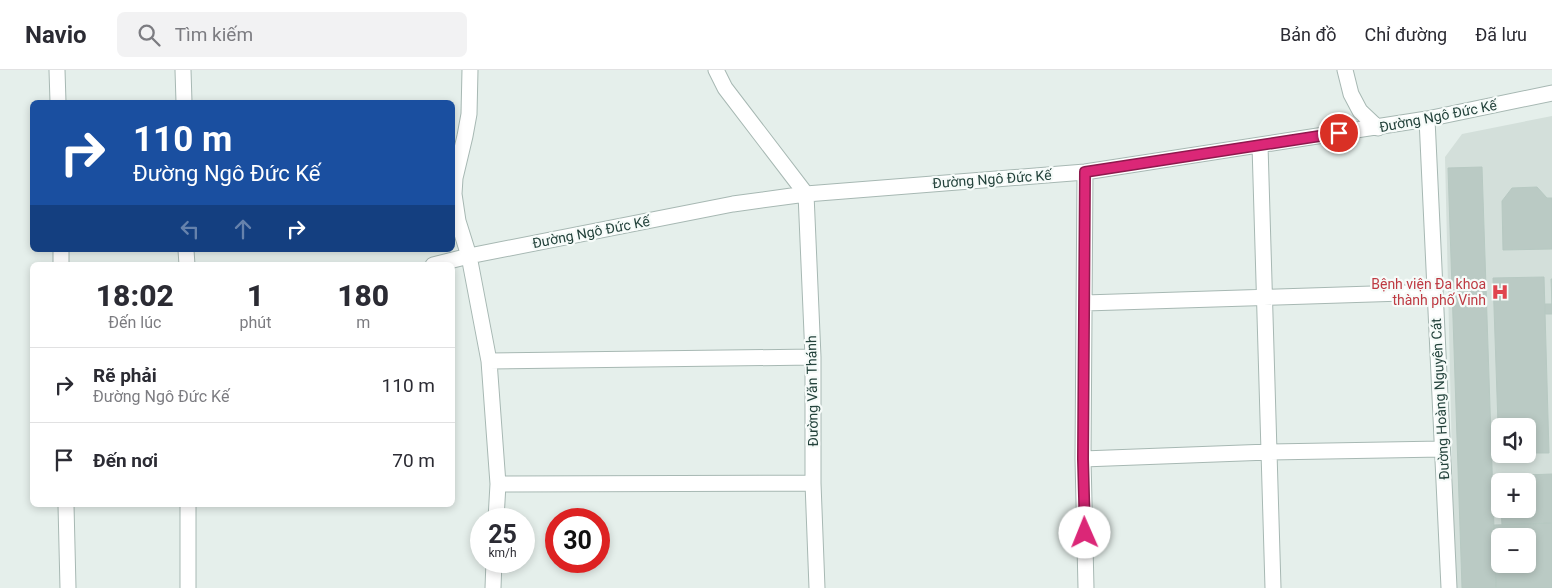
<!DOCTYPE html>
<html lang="vi">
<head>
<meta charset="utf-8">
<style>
  :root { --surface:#fff; --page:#f2f2f3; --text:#2b2b33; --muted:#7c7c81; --line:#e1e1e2 }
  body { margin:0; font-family:Roboto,sans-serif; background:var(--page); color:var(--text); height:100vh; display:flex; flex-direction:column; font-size:19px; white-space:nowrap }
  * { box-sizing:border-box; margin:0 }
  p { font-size:16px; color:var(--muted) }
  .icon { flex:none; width:28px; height:28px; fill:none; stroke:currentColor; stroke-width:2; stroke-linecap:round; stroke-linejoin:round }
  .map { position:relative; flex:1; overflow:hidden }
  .side { position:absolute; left:30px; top:192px; width:425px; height:245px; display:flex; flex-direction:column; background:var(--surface); border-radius:8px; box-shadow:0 2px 8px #0003 }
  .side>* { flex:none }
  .hud { position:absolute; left:30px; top:30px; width:425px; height:152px; border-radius:8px; box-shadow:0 2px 8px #0003; background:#1a4fa0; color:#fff; overflow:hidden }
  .fabs { position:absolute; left:1491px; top:348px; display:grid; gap:10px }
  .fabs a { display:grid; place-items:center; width:45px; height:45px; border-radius:8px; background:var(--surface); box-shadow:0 2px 8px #0003; font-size:25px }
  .speed { position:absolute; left:470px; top:438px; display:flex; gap:10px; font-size:25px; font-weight:700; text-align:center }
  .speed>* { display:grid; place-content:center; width:65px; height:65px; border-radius:50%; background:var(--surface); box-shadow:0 2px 8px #0003; line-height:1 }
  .speed small { font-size:12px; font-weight:400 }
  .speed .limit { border:8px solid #d22; background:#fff; color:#111 }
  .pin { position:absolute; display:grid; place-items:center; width:42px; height:42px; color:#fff; margin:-21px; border:2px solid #fff; border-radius:50%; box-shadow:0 1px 5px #0007 }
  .me { position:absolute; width:55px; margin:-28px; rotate:359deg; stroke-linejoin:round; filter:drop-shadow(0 0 4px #0008) }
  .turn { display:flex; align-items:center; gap:18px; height:105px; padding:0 20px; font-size:22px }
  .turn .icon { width:65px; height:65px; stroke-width:2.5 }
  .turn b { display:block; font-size:35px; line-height:42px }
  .lanes { display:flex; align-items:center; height:48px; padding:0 20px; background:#0003; justify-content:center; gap:25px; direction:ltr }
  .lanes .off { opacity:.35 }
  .eta { display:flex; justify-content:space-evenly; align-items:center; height:85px; text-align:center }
  .eta b { font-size:30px; font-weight:800; line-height:35px }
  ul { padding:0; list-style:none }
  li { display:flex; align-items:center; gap:15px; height:75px; padding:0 20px; border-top:1px solid var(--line) }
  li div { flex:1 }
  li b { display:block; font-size:19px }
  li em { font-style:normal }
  header { display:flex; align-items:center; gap:30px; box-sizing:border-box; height:70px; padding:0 25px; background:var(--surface); border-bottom:1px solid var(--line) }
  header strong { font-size:24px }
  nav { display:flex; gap:28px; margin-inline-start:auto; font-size:18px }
  .search { width:350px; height:45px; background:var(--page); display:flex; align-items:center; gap:12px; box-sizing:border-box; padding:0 18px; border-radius:8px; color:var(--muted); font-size:19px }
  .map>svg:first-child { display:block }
</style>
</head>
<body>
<header>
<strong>Navio</strong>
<div class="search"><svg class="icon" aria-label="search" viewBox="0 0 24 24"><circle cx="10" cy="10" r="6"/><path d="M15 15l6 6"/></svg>Tìm kiếm</div>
<nav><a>Bản đồ</a><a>Chỉ đường</a><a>Đã lưu</a></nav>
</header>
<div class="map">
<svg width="1552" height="518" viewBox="0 0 1552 518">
  <rect width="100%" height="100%" fill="#e5efeb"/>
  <!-- built -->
  <path fill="#d3dfda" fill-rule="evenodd" d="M 1552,46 L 1552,518 L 1455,518 L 1445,87 L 1462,64 ZM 1500,356 L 1528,356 L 1528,384 L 1500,384 ZM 1500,411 L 1528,411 L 1528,439 L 1500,439 ZM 1500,466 L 1528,466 L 1528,494 L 1500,494 Z"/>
  <!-- building -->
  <path fill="#bacac4" stroke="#b7c9c2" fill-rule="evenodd" d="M 1482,97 L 1496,518 L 1462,518 L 1448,98 Z
    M 1537,117 L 1547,128 L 1552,128 L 1552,179 L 1503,180 L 1502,131 L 1512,118 Z
    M 1544,207 L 1549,383 L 1528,383 L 1528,356 L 1500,356 L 1500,384 L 1509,384 L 1499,384 L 1493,208 Z
    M 1551,209 L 1552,209 L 1552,244 L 1545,244 L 1545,234 L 1552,234 Z
    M 1552,404 L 1552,453 L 1502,455 L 1501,439 L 1528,439 L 1528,411 L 1500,411 L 1500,406 Z
    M 1552,453 L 1552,518 L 1496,518 L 1494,455 ZM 1500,466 L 1528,466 L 1528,494 L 1500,494 Z"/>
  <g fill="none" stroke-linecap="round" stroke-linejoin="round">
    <!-- minor casing -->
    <g stroke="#a7b8b3" stroke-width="17">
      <path id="minor" d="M 57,0 L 58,32
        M 183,0 L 184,32
        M 470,0 L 469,44 L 465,66 L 455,108 L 454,124 L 458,151 L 469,186 L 489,291 L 498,414 L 496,449
        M 716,0 L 725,18 L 806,124 L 813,287 L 813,413 L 817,518
        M 1345,0 L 1351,24 L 1360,41 L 1378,58
        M 1427,49 L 1449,518
        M 1260,75 L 1273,518
        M 1085,102 L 1083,389 L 1086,518
        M 61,180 L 61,195
        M 186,180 L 187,195
        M 433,195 L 469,186 L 733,134 L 806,124 L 1085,102 L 1427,49 L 1552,23
        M 1085,233 L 1435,222
        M 489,291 L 813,287
        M 1083,389 L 1269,382 L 1442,379
        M 498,414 L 813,413
        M 66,435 L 68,518
        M 188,435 L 188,518
        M 493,518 L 494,491"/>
    </g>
    <!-- minor -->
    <use href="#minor" stroke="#fff" stroke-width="15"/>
  </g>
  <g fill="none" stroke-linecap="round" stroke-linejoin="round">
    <!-- route casing -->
    <g stroke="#8e194d" stroke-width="12">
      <path id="route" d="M 1085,463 L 1083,389 L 1085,102 L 1339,63"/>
    </g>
    <!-- route -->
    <use href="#route" stroke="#db2777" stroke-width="9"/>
  </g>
  <!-- icons -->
  <defs>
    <g id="hospital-bare" transform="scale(1.35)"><path d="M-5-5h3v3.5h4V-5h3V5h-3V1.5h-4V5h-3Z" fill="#e0444e" stroke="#f6fbf9" stroke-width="2.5" paint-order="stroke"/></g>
  </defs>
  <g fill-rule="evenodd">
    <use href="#hospital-bare" x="1500" y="222"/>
  </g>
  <g text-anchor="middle" stroke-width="4.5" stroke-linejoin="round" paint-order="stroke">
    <!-- street labels -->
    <g font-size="14" fill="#23423b" stroke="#f6fbf9">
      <text transform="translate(1438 46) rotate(-11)" y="5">Đường Ngô Đức Kế</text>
      <text transform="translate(992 109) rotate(-4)" y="5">Đường Ngô Đức Kế</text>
      <text transform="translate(591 162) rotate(-11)" y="5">Đường Ngô Đức Kế</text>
      <text transform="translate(812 321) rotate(-91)" y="5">Đường Văn Thánh</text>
      <text transform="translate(1440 329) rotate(-93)" y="5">Đường Hoàng Nguyên Cát</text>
    </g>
    <!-- health labels -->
    <g font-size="14" fill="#be3a42" stroke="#f6fbf9" text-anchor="end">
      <text x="1486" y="219">Bệnh viện Đa khoa<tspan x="1486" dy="16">thành phố Vinh</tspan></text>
    </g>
  </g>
</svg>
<div class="fabs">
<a><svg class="icon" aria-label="sound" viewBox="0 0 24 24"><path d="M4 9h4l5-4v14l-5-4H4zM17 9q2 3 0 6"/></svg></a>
<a>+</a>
<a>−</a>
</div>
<div class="speed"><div>25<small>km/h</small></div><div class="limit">30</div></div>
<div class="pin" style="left:1339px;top:63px;background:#d93025"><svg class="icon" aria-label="arrive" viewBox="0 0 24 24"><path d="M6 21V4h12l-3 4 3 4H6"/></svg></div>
<svg class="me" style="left:1085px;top:463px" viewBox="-20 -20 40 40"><circle r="19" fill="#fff"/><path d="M0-13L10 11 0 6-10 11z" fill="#db2777"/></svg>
<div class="hud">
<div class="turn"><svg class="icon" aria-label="right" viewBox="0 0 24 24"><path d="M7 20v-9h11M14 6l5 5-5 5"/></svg><div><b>110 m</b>Đường Ngô Đức Kế</div></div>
<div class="lanes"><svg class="icon off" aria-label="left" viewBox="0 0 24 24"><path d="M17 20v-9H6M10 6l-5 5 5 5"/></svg><svg class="icon off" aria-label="ahead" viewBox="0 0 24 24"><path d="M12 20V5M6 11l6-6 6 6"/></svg><svg class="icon" aria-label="right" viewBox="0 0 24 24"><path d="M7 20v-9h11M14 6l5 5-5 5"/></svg></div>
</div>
<section class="side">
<div class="eta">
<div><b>18:02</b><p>Đến lúc</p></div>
<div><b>1</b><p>phút</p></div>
<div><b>180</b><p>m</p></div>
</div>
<ul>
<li><svg class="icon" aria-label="right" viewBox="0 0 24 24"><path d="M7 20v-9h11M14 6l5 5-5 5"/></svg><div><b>Rẽ phải</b><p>Đường Ngô Đức Kế</p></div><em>110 m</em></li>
<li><svg class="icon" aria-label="arrive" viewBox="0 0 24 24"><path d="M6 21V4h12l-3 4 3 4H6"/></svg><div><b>Đến nơi</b></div><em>70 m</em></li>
</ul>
</section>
</div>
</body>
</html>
